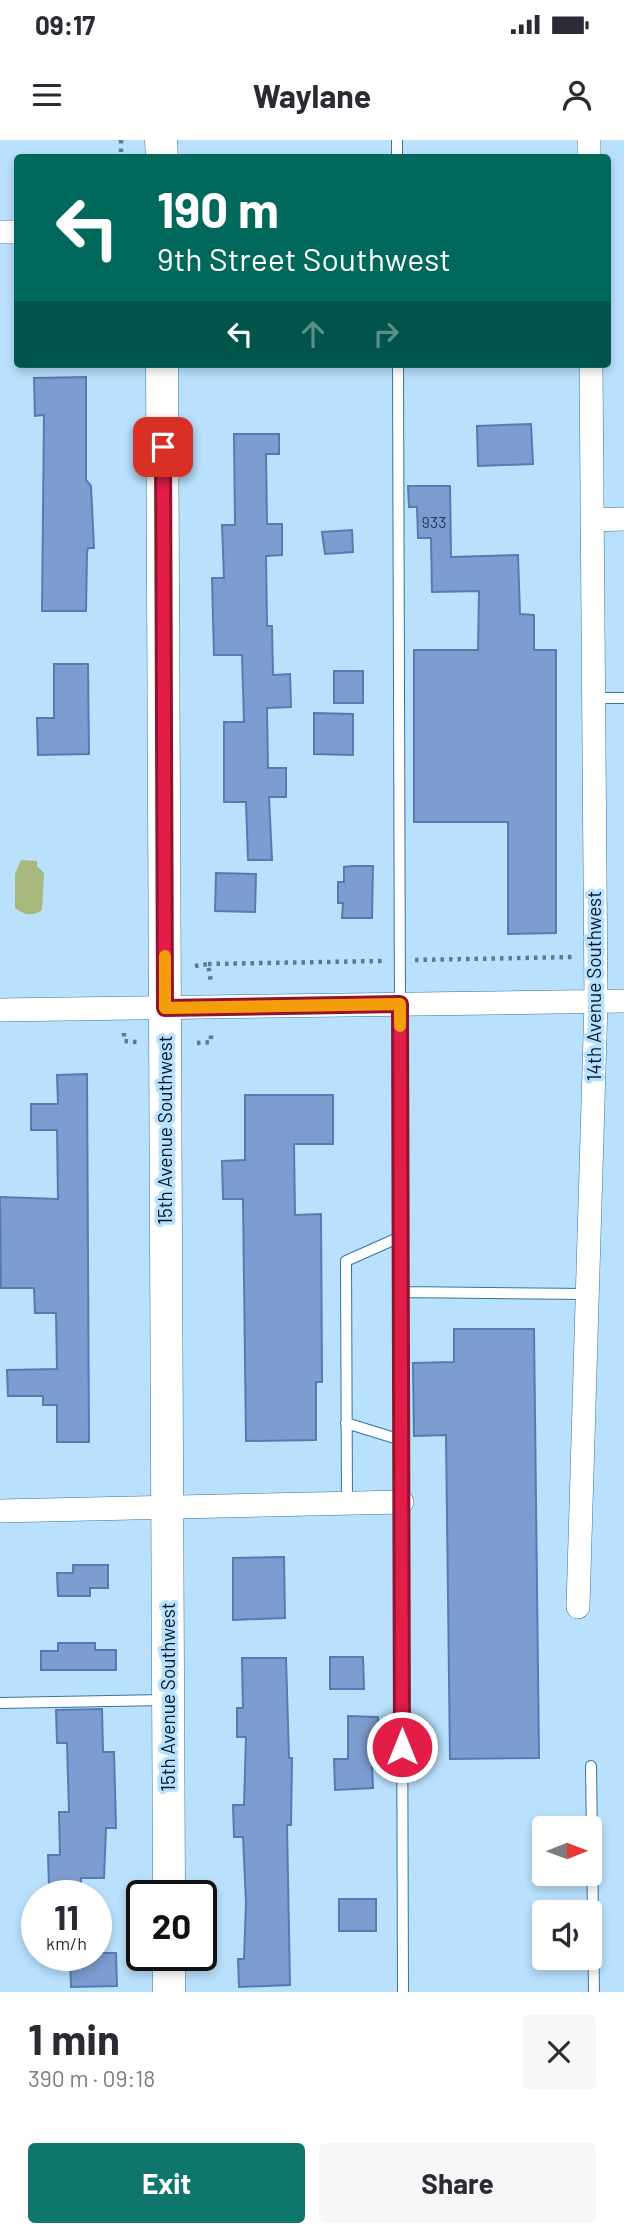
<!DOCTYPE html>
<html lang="en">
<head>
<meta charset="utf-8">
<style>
  :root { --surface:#fff; --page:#f7f7f7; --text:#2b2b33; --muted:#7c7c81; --accent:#0f766e }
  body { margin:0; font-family:Barlow,sans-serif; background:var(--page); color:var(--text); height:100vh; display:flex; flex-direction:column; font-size:26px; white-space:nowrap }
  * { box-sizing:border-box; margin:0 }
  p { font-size:23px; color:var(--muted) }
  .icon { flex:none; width:38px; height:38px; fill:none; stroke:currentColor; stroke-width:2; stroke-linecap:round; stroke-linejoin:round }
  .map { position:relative; height:1852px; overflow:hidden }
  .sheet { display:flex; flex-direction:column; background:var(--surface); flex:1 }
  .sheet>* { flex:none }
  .top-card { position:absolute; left:14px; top:14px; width:597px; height:214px; border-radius:7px; box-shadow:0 4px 10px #0003; background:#00695c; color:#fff; overflow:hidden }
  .needle { width:46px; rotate:89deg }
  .controls { position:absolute; left:532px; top:1676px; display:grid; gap:14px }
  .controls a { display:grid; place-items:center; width:70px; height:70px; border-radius:7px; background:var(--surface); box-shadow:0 4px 10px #0003; font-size:35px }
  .speed { position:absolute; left:21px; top:1740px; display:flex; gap:14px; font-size:35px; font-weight:700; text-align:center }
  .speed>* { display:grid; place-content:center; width:91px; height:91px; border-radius:50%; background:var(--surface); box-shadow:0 4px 10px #0003; line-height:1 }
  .speed small { font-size:18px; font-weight:400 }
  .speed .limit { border:4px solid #111; border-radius:10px; background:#fff; color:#111 }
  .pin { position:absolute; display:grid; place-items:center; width:60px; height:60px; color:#fff; margin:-30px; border-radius:14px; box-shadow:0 4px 10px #0006 }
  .me { position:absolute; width:77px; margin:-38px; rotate:0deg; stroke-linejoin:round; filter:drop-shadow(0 0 5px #0008) }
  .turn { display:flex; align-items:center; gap:24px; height:147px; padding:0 28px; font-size:32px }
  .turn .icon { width:91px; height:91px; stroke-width:2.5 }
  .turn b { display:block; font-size:49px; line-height:60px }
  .lanes { display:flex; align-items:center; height:66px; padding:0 28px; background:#0003; justify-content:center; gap:35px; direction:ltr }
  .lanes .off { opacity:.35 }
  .round { display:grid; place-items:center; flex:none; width:74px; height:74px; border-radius:7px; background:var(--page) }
  .summary { display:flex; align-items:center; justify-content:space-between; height:119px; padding:0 28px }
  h1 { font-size:42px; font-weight:700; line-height:52px }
  .button { display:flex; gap:14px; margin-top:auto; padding:14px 28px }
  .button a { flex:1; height:80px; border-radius:7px; background:var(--accent); color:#fff; font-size:28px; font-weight:700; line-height:80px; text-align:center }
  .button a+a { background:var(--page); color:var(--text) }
  .status { display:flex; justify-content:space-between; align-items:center; height:49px; padding:0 35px; background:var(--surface); direction:ltr }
  .status svg { height:19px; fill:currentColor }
  header { display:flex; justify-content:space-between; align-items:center; height:91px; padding:0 28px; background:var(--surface); font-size:32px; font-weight:700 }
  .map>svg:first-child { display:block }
</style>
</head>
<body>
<div class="status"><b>09:17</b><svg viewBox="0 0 49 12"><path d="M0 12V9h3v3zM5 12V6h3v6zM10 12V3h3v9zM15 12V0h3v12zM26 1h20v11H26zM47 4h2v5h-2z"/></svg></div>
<header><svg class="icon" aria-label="menu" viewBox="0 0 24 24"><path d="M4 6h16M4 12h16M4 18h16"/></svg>Waylane<svg class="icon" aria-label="person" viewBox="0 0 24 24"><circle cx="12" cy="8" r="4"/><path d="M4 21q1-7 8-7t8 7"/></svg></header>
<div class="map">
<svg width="624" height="1852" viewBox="0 0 624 1852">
  <rect width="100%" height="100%" fill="#b9e0fd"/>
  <!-- water -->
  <path fill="#a9b87c" d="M 21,720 L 37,721 L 37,726 L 44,733 L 42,770 C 33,777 24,775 15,768 L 15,734 Z"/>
  <!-- building -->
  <path fill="#7d9ccf" stroke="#577ab2" stroke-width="2" d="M 86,237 L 86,340 L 91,346 L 94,408 L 88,408 L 87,413 L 86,471 L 42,471 L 44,275 L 35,276 L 34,238 Z
    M 531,284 L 533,324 L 478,326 L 477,286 Z
    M 234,294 L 279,294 L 279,314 L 266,314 L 267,384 L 282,384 L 282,415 L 266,416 L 267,486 L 272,486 L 273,535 L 290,534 L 291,567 L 267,568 L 268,628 L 286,628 L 286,657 L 269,657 L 272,720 L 248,720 L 246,662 L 224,662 L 224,582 L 244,582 L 242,515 L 214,515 L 212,438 L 224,438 L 222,385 L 235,385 Z
    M 408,346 L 450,346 L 451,417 L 518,415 L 520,474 L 534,475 L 534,510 L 556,510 L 556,793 L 508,794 L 508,682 L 414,682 L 414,510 L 478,510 L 479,451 L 432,452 L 431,398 L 418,398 L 417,367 L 409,367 Z
    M 352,390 L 353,412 L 325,414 L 322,392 Z
    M 54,524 L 88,524 L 89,614 L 38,615 L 37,578 L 54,578 Z
    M 334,531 L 363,531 L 363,563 L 334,563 Z
    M 314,573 L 353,574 L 353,615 L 314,614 Z
    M 352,726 L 373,726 L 372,778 L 342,778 L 343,763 L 338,763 L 338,742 L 344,742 L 344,727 Z
    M 216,733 L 256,734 L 255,772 L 215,771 Z
    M 87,934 L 89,1302 L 57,1302 L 57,1265 L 43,1265 L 43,1256 L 8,1256 L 7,1230 L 57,1229 L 56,1173 L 35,1173 L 34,1148 L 1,1148 L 0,1057 L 58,1059 L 57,990 L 31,990 L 31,964 L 58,964 L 57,935 Z
    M 245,955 L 333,955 L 333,1004 L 294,1004 L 295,1075 L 321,1074 L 322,1242 L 316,1242 L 316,1300 L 246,1301 L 243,1059 L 223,1059 L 222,1021 L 245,1020 Z
    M 454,1189 L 534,1189 L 539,1618 L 450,1619 L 446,1295 L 414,1296 L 413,1223 L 454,1222 Z
    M 284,1417 L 285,1478 L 233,1480 L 233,1418 Z
    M 73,1425 L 108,1425 L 108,1448 L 90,1448 L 90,1456 L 58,1456 L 57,1433 L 73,1433 Z
    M 58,1503 L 95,1503 L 95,1510 L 116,1510 L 116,1530 L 41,1530 L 41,1511 L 58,1511 Z
    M 330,1517 L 363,1517 L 364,1549 L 330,1549 Z
    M 242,1518 L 286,1518 L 289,1618 L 292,1618 L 291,1685 L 287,1685 L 290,1845 L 239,1847 L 238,1819 L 244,1819 L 246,1762 L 243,1697 L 234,1697 L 233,1665 L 244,1665 L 246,1597 L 237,1597 L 237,1568 L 243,1568 Z
    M 102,1569 L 103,1612 L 114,1612 L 116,1688 L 106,1688 L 104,1738 L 81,1738 L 81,1747 L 49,1748 L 48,1715 L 60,1715 L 59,1672 L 69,1672 L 67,1603 L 57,1603 L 56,1570 Z
    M 348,1576 L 378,1577 L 378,1604 L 371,1604 L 373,1648 L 335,1650 L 334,1619 L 348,1619 Z
    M 339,1759 L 376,1759 L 376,1791 L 339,1791 Z
    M 96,1813 L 116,1813 L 117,1846 L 71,1847 L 70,1815 Z"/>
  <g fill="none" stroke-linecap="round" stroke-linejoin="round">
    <!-- lane casing -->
    <g stroke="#3376a2" stroke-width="12">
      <path id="lane" d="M 397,0 L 397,18
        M 398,224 L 403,1852
        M 594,558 L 624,558
        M 401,1152 L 587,1154
        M 346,1283 L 401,1300
        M 347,1363 L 346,1121 L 400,1097
        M 0,1563 L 165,1560
        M 591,1626 L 594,1852"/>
    </g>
    <!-- street casing -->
    <g stroke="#3376a2" stroke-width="24">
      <path id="street" d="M 589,0 L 589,18
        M 0,92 L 18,92
        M 593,380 L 624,379
        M 0,870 L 624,861
        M 0,1371 L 402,1362
        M 578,1467 L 596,862 L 591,224"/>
    </g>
    <!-- secondary casing -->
    <g stroke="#3376a2" stroke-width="33">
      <path id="secondary" d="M 161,0 L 162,18
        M 162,224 L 169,1755
        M 169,1815 L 169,1852"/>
    </g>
    <!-- path -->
    <path stroke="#5b7b92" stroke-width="4.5" stroke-dasharray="3.5 5" stroke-linecap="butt" d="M 121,0 L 121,18
      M 415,820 L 572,817
      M 208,824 L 382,821
      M 195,826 L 208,824 L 211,842
      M 124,893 L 124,901 L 138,902
      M 197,903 L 211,902 L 211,891"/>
    <!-- lane -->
    <use href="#lane" stroke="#fff" stroke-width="10"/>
    <!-- street -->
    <use href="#street" stroke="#fff" stroke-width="23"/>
    <!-- secondary -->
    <use href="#secondary" stroke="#fff" stroke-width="32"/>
  </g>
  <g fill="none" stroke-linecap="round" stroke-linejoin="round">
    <!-- route casing -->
    <g stroke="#92132f" stroke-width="18">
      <path id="route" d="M 163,307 L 165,868 L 400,864 L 402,1607"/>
    </g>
    <!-- route -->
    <use href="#route" stroke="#e11d48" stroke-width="12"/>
    <!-- slow -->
    <path stroke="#f59e0b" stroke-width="12" d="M 165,816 L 165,868 L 400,864 L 400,886"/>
  </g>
  <g text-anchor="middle" stroke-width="7" stroke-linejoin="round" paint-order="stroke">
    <!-- number labels -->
    <g font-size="16" fill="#1f3a54">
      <text x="434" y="388">933</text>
    </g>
    <!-- street labels -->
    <g font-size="19" fill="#001a2b" stroke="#b9e0fd">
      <text transform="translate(594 846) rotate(-90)" y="7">14th Avenue Southwest</text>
      <text transform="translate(165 990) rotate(-90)" y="7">15th Avenue Southwest</text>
      <text transform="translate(168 1557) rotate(-90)" y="7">15th Avenue Southwest</text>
    </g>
  </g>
</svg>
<div class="controls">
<a><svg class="needle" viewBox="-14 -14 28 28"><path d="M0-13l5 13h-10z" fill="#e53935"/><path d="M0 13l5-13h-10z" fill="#7c7c81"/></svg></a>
<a><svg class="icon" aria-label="sound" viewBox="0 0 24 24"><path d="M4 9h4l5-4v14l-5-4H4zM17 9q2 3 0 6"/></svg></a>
</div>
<div class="speed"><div>11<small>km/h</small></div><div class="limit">20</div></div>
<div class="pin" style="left:163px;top:307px;background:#d93025"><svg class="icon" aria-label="arrive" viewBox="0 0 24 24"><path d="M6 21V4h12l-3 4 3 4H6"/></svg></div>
<svg class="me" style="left:402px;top:1607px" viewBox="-20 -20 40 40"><circle r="17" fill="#e11d48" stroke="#fff" stroke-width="3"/><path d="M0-11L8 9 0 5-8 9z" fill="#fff"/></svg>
<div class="top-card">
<div class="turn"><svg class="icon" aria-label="left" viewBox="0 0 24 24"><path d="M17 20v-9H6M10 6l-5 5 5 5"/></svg><div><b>190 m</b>9th Street Southwest</div></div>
<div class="lanes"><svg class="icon" aria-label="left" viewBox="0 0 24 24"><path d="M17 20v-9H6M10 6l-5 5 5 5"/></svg><svg class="icon off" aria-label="ahead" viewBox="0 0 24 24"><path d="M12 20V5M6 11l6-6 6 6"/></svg><svg class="icon off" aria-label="right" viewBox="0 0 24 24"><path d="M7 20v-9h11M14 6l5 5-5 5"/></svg></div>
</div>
</div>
<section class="sheet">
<div class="summary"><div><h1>1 min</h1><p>390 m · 09:18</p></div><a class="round"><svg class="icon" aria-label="close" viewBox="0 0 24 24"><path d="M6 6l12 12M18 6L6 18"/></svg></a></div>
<div class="button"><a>Exit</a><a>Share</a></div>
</section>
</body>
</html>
